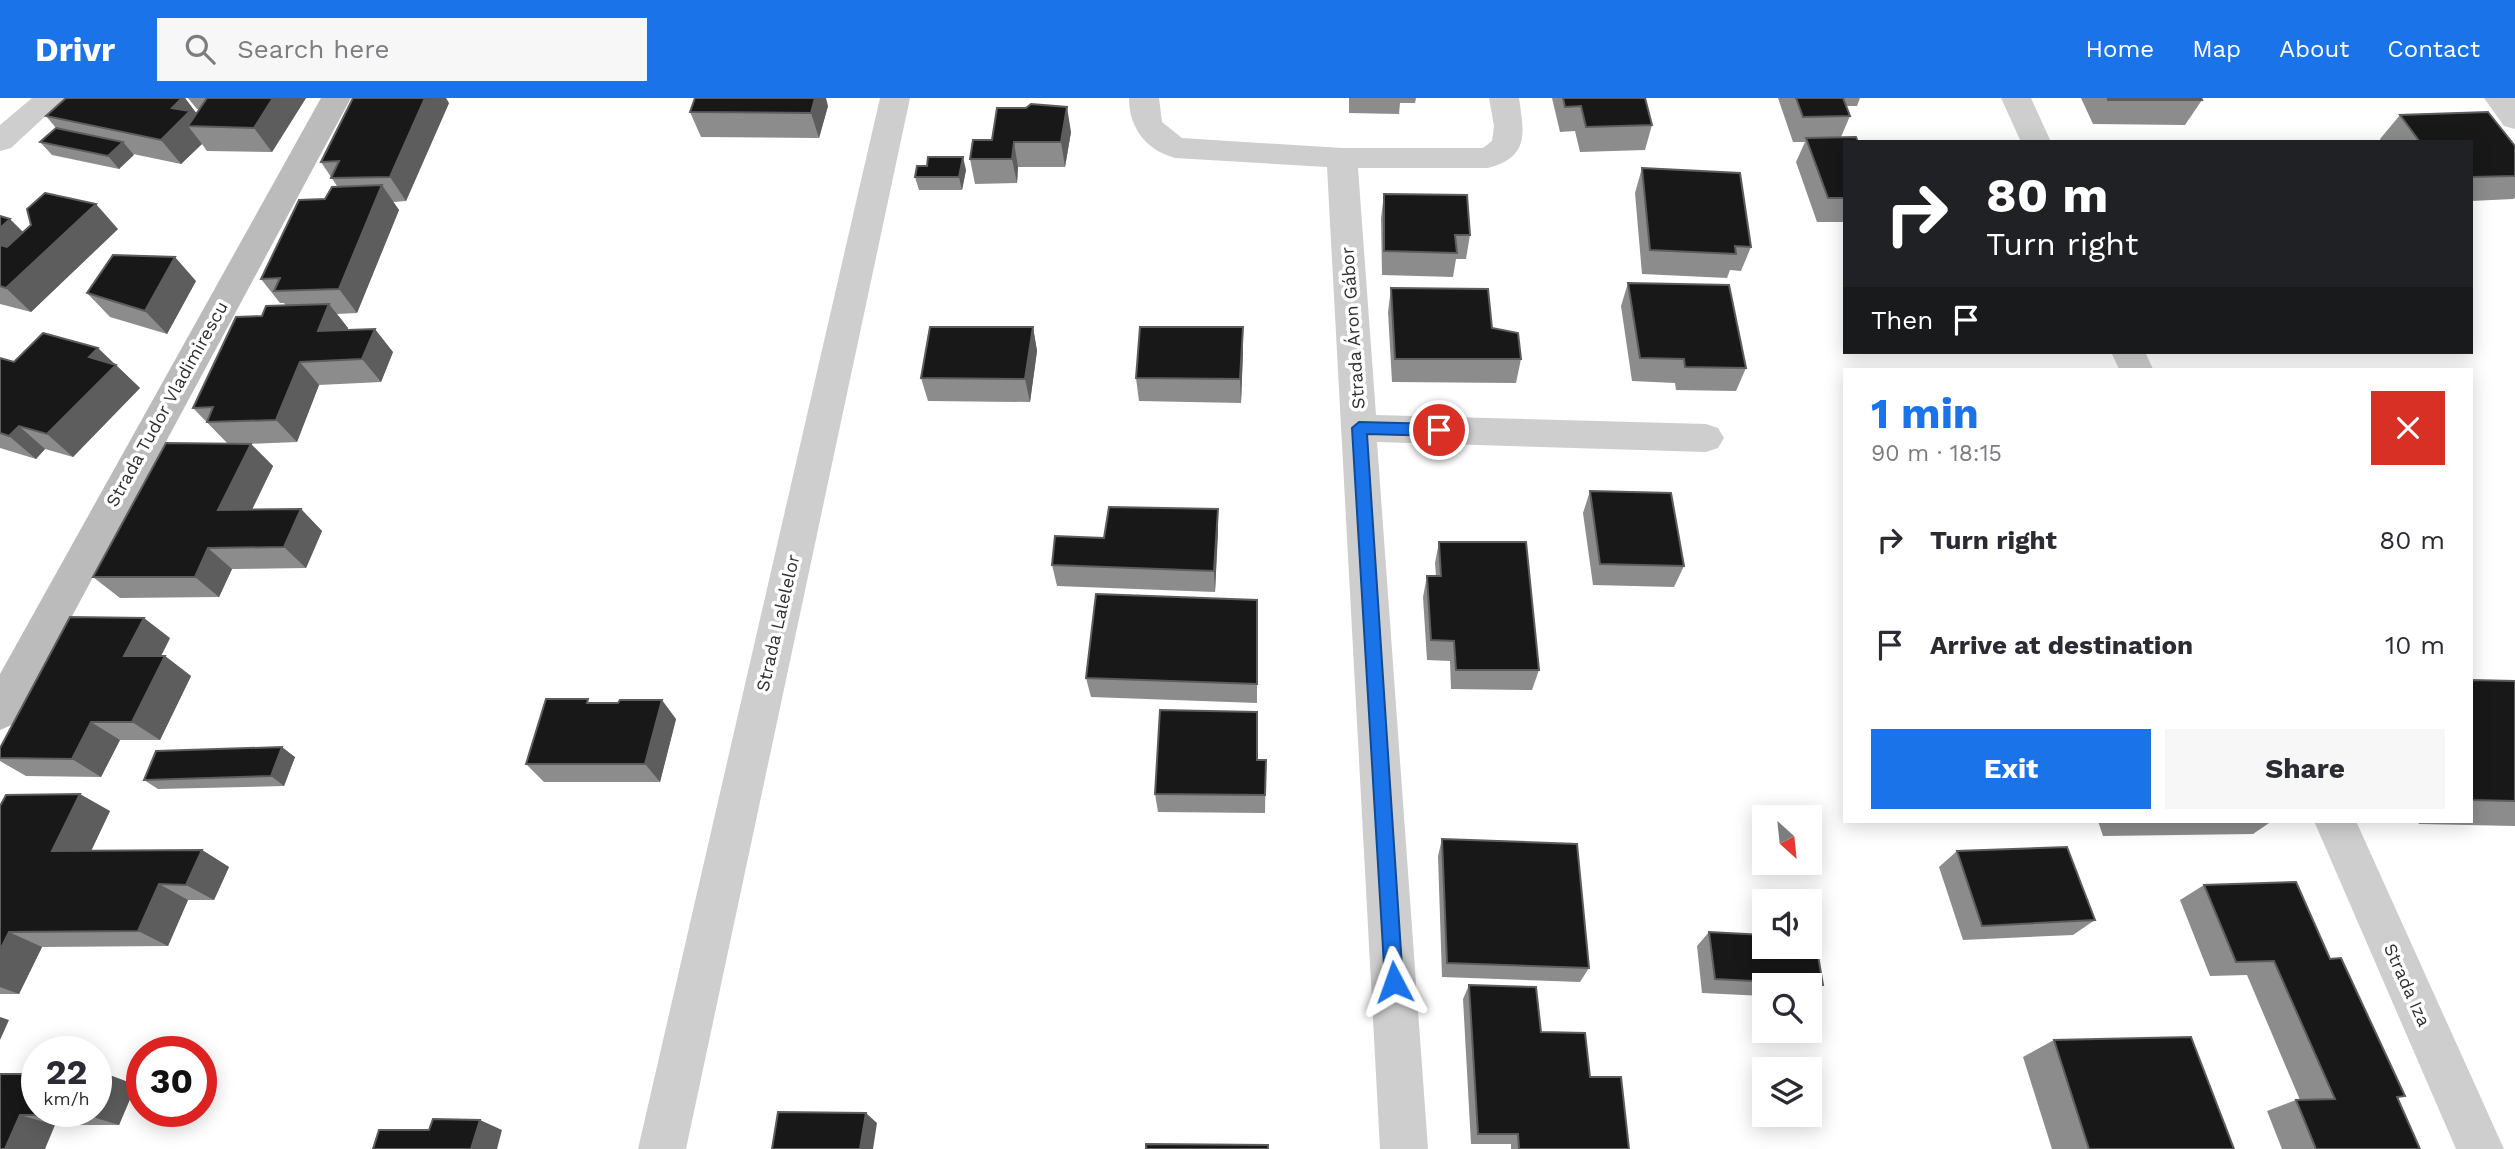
<!DOCTYPE html>
<html lang="en">
<head>
<meta charset="utf-8">
<style>
  :root { --surface:#fff; --page:#f7f7f7; --text:#2b2b33; --muted:#7c7c81; --accent:#1a73e8 }
  body { margin:0; font-family:"Work Sans",sans-serif; background:var(--page); color:var(--text); height:100vh; display:flex; flex-direction:column; font-size:26px; white-space:nowrap }
  * { box-sizing:border-box; margin:0 }
  p { font-size:23px; color:var(--muted) }
  .icon { flex:none; width:38px; height:38px; fill:none; stroke:currentColor; stroke-width:2; stroke-linecap:round; stroke-linejoin:round }
  .map { position:relative; flex:1; overflow:hidden }
  .details { position:absolute; left:1843px; top:270px; width:630px; height:455px; display:flex; flex-direction:column; background:var(--surface); border-radius:0px; box-shadow:0 4px 18px #0003 }
  .details>* { flex:none }
  .banner { position:absolute; left:1843px; top:42px; width:630px; height:214px; border-radius:0px; box-shadow:0 4px 18px #0003; background:#202124; color:#fff; overflow:hidden }
  .needle { width:46px; rotate:153deg }
  .controls { position:absolute; left:1752px; top:707px; display:grid; gap:14px }
  .controls a { display:grid; place-items:center; width:70px; height:70px; border-radius:0px; background:var(--surface); box-shadow:0 4px 18px #0003; font-size:35px }
  .speed { position:absolute; left:21px; top:938px; display:flex; gap:14px; font-size:35px; font-weight:700; text-align:center }
  .speed>* { display:grid; place-content:center; width:91px; height:91px; border-radius:50%; background:var(--surface); box-shadow:0 4px 18px #0003; line-height:1 }
  .speed small { font-size:18px; font-weight:400 }
  .speed .limit { border:10px solid #d22; background:#fff; color:#111 }
  .pin { position:absolute; display:grid; place-items:center; width:60px; height:60px; color:#fff; margin:-30px; border:4px solid #fff; border-radius:50%; box-shadow:0 2px 7px #0007 }
  .me { position:absolute; width:77px; margin:-38px; rotate:356deg; stroke-linejoin:round; filter:drop-shadow(0 0 5px #0008) }
  .turn { display:flex; align-items:center; gap:24px; height:147px; padding:0 28px; font-size:32px }
  .turn .icon { width:91px; height:91px; stroke-width:2.5 }
  .turn b { display:block; font-size:49px; line-height:60px }
  .then { display:flex; align-items:center; height:66px; padding:0 28px; background:#0003; gap:14px; font-size:26px }
  .round { display:grid; place-items:center; flex:none; width:74px; height:74px; border-radius:0px; background:var(--page) }
  .headline { display:flex; align-items:center; justify-content:space-between; height:119px; padding:0 28px }
  h1 { font-size:42px; font-weight:700; line-height:52px; color:var(--accent) }
  .primary-button { display:flex; gap:14px; margin-top:auto; padding:14px 28px }
  .primary-button a { flex:1; height:80px; border-radius:0px; background:var(--accent); color:#fff; font-size:28px; font-weight:700; line-height:80px; text-align:center }
  .primary-button a+a { background:var(--page); color:var(--text) }
  ul { padding:0; list-style:none }
  li { display:flex; align-items:center; gap:21px; height:105px; padding:0 28px }
  li div { flex:1 }
  li b { display:block; font-size:26px }
  li em { font-style:normal }
  header { display:flex; align-items:center; gap:42px; box-sizing:border-box; height:98px; padding:0 35px; background:var(--accent); color:#fff }
  header strong { font-size:33px }
  nav { display:flex; gap:38px; margin-inline-start:auto; font-size:24px }
  .search { width:490px; height:63px; background:var(--page); display:flex; align-items:center; gap:18px; box-sizing:border-box; padding:0 24px; border-radius:0px; color:var(--muted); font-size:26px }
  .map>svg:first-child { display:block }
</style>
</head>
<body>
<header>
<strong>Drivr</strong>
<div class="search"><svg class="icon" aria-label="search" viewBox="0 0 24 24"><circle cx="10" cy="10" r="6"/><path d="M15 15l6 6"/></svg>Search here</div>
<nav><a>Home</a><a>Map</a><a>About</a><a>Contact</a></nav>
</header>
<div class="map">
<svg width="2515" height="1051" viewBox="0 0 2515 1051">
  <rect width="100%" height="100%" fill="#fff"/>
  <g fill="none" stroke-linecap="round" stroke-linejoin="round">
    <!-- street -->
    <path fill="#cecece" fill-rule="evenodd" d="M 32,0 L 65,0 L 11,50 L 0,53 L 0,27 Z
      M 880,0 L 910,0 L 686,1051 L 638,1051 Z
      M 1129,0 L 1159,0 L 1162,24 L 1182,40 L 1342,50 L 1483,50 L 1492,43 L 1494,28 L 1489,0 L 1519,0 C 1524,35 1530,59 1488,70 L 1358,70 L 1376,317 L 1706,326 L 1718,330 L 1724,340 L 1718,350 L 1706,354 L 1377,344 L 1428,1051 L 1380,1051 L 1327,69 L 1175,60 C 1146,52 1129,30 1129,0 Z
      M 2001,0 L 2031,0 L 2051,44 L 2021,44 Z
      M 2484,0 L 2515,0 L 2515,31 L 2504,28 Z
      M 2111,254 L 2145,254 L 2153,271 L 2119,271 Z
      M 2314,723 L 2356,723 L 2504,1051 L 2456,1051 Z"/>
    <!-- secondary -->
    <path fill="#bbb" fill-rule="evenodd" d="M 321,0 L 351,0 L 14,626 L 0,632 L 0,576 Z"/>
  </g>
  <!-- wall -->
  <path fill="#8c8c8c" d="M 66,0 L 185,0 L 196,15 L 199,11 L 197,11 L 188,0 L 306,0 L 272,54 L 207,53 L 202,46 L 181,66 L 133,56 L 119,71 L 52,57 L 40,44 L 56,30 L 46,18 Z
    M 1349,0 L 1416,0 L 1415,5 L 1400,5 L 1399,16 L 1349,15 Z
    M 1552,0 L 1645,0 L 1652,27 L 1645,52 L 1580,54 L 1575,33 L 1560,34 Z
    M 1778,0 L 1860,0 L 1857,8 L 1846,8 L 1850,18 L 1841,39 L 1844,44 L 1844,124 L 1817,124 L 1796,64 L 1805,44 L 1793,44 Z
    M 2081,0 L 2201,0 L 2202,2 L 2185,27 L 2093,26 Z
    M 449,5 L 406,103 L 393,104 L 399,112 L 357,215 L 337,216 L 348,230 L 347,232 L 393,254 L 381,284 L 319,287 L 297,344 L 246,346 L 251,346 L 273,368 L 252,412 L 301,411 L 322,433 L 306,470 L 232,471 L 219,499 L 120,500 L 93,479 L 228,346 L 193,310 L 262,218 L 286,208 L 284,205 L 280,205 L 261,181 L 325,101 L 337,88 L 321,64 Z
    M 828,8 L 819,40 L 701,39 L 690,14 Z
    M 2400,17 L 2515,48 L 2515,100 L 2513,101 L 2471,103 L 2471,44 L 2381,44 L 2380,41 Z
    M 1071,34 L 1065,69 L 1018,69 L 1017,85 L 975,86 L 970,61 L 992,42 Z
    M 1642,70 L 1751,149 L 1741,173 L 1730,172 L 1727,180 L 1642,176 L 1635,95 Z
    M 966,72 L 962,92 L 919,92 L 915,79 Z
    M 1384,96 L 1470,137 L 1466,161 L 1456,161 L 1453,179 L 1382,177 L 1381,120 Z
    M 0,118 L 23,134 L 118,131 L 31,214 L 0,206 Z
    M 196,183 L 167,236 L 110,219 L 87,195 Z
    M 1628,185 L 1746,270 L 1736,293 L 1676,292 L 1675,285 L 1632,283 L 1621,208 Z
    M 1391,190 L 1492,230 L 1521,261 L 1516,285 L 1392,284 L 1388,214 Z
    M 1033,229 L 1037,253 L 1030,304 L 928,303 L 921,280 Z
    M 1243,253 L 1241,305 L 1139,303 L 1136,280 Z
    M 0,260 L 14,264 L 115,266 L 140,290 L 73,359 L 45,351 L 36,361 L 0,350 Z
    M 1590,393 L 1684,468 L 1674,489 L 1593,487 L 1583,415 Z
    M 1218,411 L 1218,433 L 1215,494 L 1057,488 L 1052,467 L 1104,440 Z
    M 1439,444 L 1539,572 L 1532,592 L 1451,591 L 1450,563 L 1427,562 L 1423,499 L 1427,478 L 1436,478 L 1435,465 Z
    M 1257,502 L 1257,605 L 1091,599 L 1086,580 Z
    M 170,540 L 161,558 L 165,558 L 191,578 L 160,642 L 120,642 L 101,679 L 26,678 L 0,663 L 0,660 Z
    M 2471,582 L 2515,583 L 2515,728 L 2419,726 L 2417,723 L 2471,723 Z
    M 591,605 L 618,605 L 676,621 L 660,684 L 544,684 L 526,666 Z
    M 295,659 L 284,688 L 158,691 L 144,682 Z
    M 1257,662 L 1266,662 L 1265,715 L 1158,714 L 1155,696 Z
    M 0,708 L 110,713 L 91,753 L 202,752 L 229,769 L 214,802 L 188,802 L 168,848 L 42,849 L 19,896 L 0,896 Z
    M 2098,723 L 2272,723 L 2253,736 L 2103,738 Z
    M 1442,741 L 1589,870 L 1580,884 L 1442,879 L 1438,758 Z
    M 1957,753 L 2095,822 L 2073,837 L 1963,842 L 1939,769 Z
    M 2204,787 L 2330,861 L 2405,998 L 2397,1000 L 2420,1051 L 2282,1051 L 2267,1013 L 2296,1002 L 2300,1002 L 2247,877 L 2210,878 L 2180,802 Z
    M 1709,834 L 1823,887 L 1810,899 L 1810,887 L 1764,887 L 1764,898 L 1702,895 L 1697,848 Z
    M 1469,887 L 1541,934 L 1590,979 L 1629,1051 L 1511,1051 L 1511,1046 L 1471,1046 L 1463,901 Z
    M 2054,942 L 2234,1051 L 2052,1051 L 2023,959 Z
    M 104,975 L 136,987 L 119,1027 L 55,1027 L 0,1051 L 0,976 Z"/>
  <!-- shaded-wall -->
  <path fill="#5d5d5d" d="M 182,0 L 185,0 L 203,24 L 188,28 L 202,46 L 181,66 L 161,42 L 172,10 Z
    M 273,0 L 306,0 L 272,54 L 254,30 Z
    M 425,0 L 446,0 L 449,5 L 406,103 L 390,79 Z
    M 815,0 L 826,0 L 828,8 L 819,40 L 811,15 Z
    M 1067,9 L 1071,34 L 1065,69 L 1061,44 Z
    M 123,44 L 134,57 L 119,71 L 108,58 Z
    M 1014,44 L 1018,69 L 1017,85 L 1012,61 Z
    M 963,59 L 966,72 L 962,92 L 959,79 Z
    M 382,87 L 399,112 L 357,215 L 339,191 Z
    M 96,106 L 118,131 L 31,214 L 6,190 Z
    M 10,121 L 34,145 L 0,158 L 0,130 Z
    M 175,159 L 196,183 L 167,236 L 145,213 Z
    M 329,206 L 348,230 L 337,257 L 318,233 Z
    M 1033,229 L 1037,253 L 1030,304 L 1025,281 Z
    M 1243,229 L 1243,253 L 1241,305 L 1240,281 Z
    M 375,231 L 393,254 L 381,284 L 362,261 Z
    M 98,250 L 140,290 L 73,359 L 47,336 L 89,259 Z
    M 300,264 L 319,287 L 297,344 L 276,322 Z
    M 19,328 L 45,351 L 36,361 L 9,338 Z
    M 251,346 L 273,368 L 241,434 L 218,412 Z
    M 301,411 L 322,433 L 306,470 L 284,449 Z
    M 1218,411 L 1218,433 L 1215,494 L 1214,473 Z
    M 208,450 L 232,471 L 219,499 L 195,479 Z
    M 144,520 L 170,540 L 151,578 L 124,558 Z
    M 165,558 L 191,578 L 160,642 L 132,624 Z
    M 662,602 L 676,621 L 660,684 L 645,666 Z
    M 91,624 L 120,642 L 101,679 L 72,661 Z
    M 282,649 L 295,659 L 284,688 L 271,678 Z
    M 80,696 L 110,713 L 83,770 L 52,753 Z
    M 202,752 L 229,769 L 214,802 L 186,787 Z
    M 159,786 L 188,802 L 168,848 L 138,833 Z
    M 9,834 L 42,849 L 19,896 L 0,889 L 0,852 Z
    M 0,919 L 9,922 L 0,942 Z
    M 104,975 L 136,987 L 119,1027 L 86,1017 L 87,1013 L 96,1013 L 96,992 Z
    M 866,1015 L 877,1025 L 873,1051 L 860,1051 Z
    M 20,1017 L 55,1027 L 45,1051 L 5,1051 Z
    M 480,1022 L 502,1032 L 497,1051 L 471,1051 Z"/>
  <!-- building -->
  <path fill="#181818" stroke="#5d5d5d" stroke-width="2" d="M 66,0 L 182,0 L 172,10 L 190,13 L 161,42 L 46,18 Z
    M 207,0 L 273,0 L 254,30 L 188,28 Z
    M 353,0 L 425,0 L 390,79 L 331,80 L 339,63 L 321,64 Z
    M 695,0 L 815,0 L 811,15 L 690,14 Z
    M 1563,0 L 1645,0 L 1652,27 L 1586,29 L 1581,8 L 1565,9 Z
    M 1796,0 L 1843,0 L 1850,18 L 1803,19 Z
    M 2108,0 L 2201,0 L 2202,2 L 2108,2 Z
    M 1031,6 L 1067,9 L 1061,44 L 1014,44 L 1012,61 L 970,61 L 973,42 L 992,42 L 997,10 L 1026,10 Z
    M 2488,14 L 2515,48 L 2515,78 L 2471,79 L 2471,44 L 2420,44 L 2400,17 Z
    M 56,30 L 123,44 L 108,58 L 40,44 Z
    M 1856,39 L 1858,44 L 1844,44 L 1844,100 L 1828,100 L 1806,40 Z
    M 928,59 L 963,59 L 959,79 L 915,79 L 917,68 L 927,68 Z
    M 1642,70 L 1740,75 L 1751,149 L 1735,148 L 1736,156 L 1650,152 Z
    M 382,87 L 339,191 L 274,193 L 280,180 L 261,181 L 299,102 L 325,101 L 332,89 Z
    M 45,95 L 96,106 L 6,190 L 0,188 L 0,147 L 7,149 L 31,127 L 27,111 Z
    M 1384,96 L 1467,97 L 1470,137 L 1455,137 L 1457,155 L 1384,153 Z
    M 0,118 L 10,121 L 0,130 Z
    M 113,157 L 175,159 L 145,213 L 87,195 Z
    M 1628,185 L 1729,187 L 1746,270 L 1685,269 L 1684,261 L 1640,260 Z
    M 1391,190 L 1488,191 L 1492,230 L 1518,235 L 1521,261 L 1395,261 Z
    M 329,206 L 318,233 L 375,231 L 362,261 L 300,264 L 276,322 L 207,324 L 213,309 L 193,310 L 236,219 L 262,218 L 266,208 Z
    M 930,229 L 1033,229 L 1025,281 L 921,280 Z
    M 1140,229 L 1243,229 L 1240,281 L 1136,280 Z
    M 43,235 L 98,250 L 89,259 L 116,267 L 47,336 L 19,328 L 9,338 L 0,335 L 0,260 L 14,264 Z
    M 166,345 L 251,346 L 218,412 L 301,411 L 284,449 L 208,450 L 195,479 L 93,479 Z
    M 1590,393 L 1671,395 L 1684,468 L 1600,466 Z
    M 1109,409 L 1218,411 L 1214,473 L 1052,467 L 1055,438 L 1104,440 Z
    M 1439,444 L 1526,444 L 1539,572 L 1456,572 L 1454,543 L 1431,542 L 1427,478 L 1441,478 Z
    M 1096,496 L 1257,502 L 1257,586 L 1086,580 Z
    M 70,519 L 144,520 L 124,558 L 165,558 L 132,624 L 91,624 L 72,661 L 0,660 L 0,650 Z
    M 2471,582 L 2515,583 L 2515,703 L 2471,702 Z
    M 546,601 L 588,601 L 587,605 L 618,605 L 620,602 L 662,602 L 645,666 L 526,666 Z
    M 1160,612 L 1257,614 L 1257,662 L 1266,662 L 1265,697 L 1155,696 Z
    M 282,649 L 271,678 L 144,682 L 156,653 Z
    M 80,696 L 52,753 L 202,752 L 186,787 L 159,786 L 138,833 L 9,834 L 0,852 L 0,708 L 6,697 Z
    M 1442,741 L 1577,746 L 1589,870 L 1447,865 Z
    M 2067,749 L 2095,822 L 1982,828 L 1957,753 Z
    M 2296,784 L 2330,861 L 2341,860 L 2405,998 L 2397,999 L 2420,1051 L 2316,1051 L 2296,1002 L 2335,1001 L 2274,863 L 2236,864 L 2204,787 Z
    M 1709,834 L 1764,837 L 1764,849 L 1810,849 L 1810,840 L 1815,840 L 1823,887 L 1715,881 Z
    M 1469,887 L 1536,889 L 1541,934 L 1585,935 L 1590,979 L 1621,979 L 1629,1051 L 1519,1051 L 1518,1036 L 1478,1036 Z
    M 2191,939 L 2234,1051 L 2089,1051 L 2054,942 Z
    M 96,975 L 104,975 L 96,992 Z
    M 0,976 L 37,976 L 37,1013 L 87,1013 L 86,1017 L 20,1017 L 5,1051 L 0,1051 Z
    M 778,1014 L 866,1015 L 860,1051 L 772,1051 Z
    M 433,1021 L 480,1022 L 471,1051 L 373,1051 L 379,1032 L 429,1032 Z
    M 1146,1046 L 1268,1047 L 1268,1051 L 1146,1051 Z"/>
  <!-- route -->
  <path fill="#1a73e8" stroke="#114b97" stroke-width="2" d="M 1359,324 L 1439,326 L 1446,332 L 1439,338 L 1367,336 L 1403,884 L 1400,891 L 1394,894 L 1387,891 L 1385,884 L 1352,330 Z"/>
  <g text-anchor="middle" stroke-width="7" stroke-linejoin="round" paint-order="stroke">
    <!-- street labels -->
    <g font-size="18" fill="#313131" stroke="#fff">
      <text transform="translate(1353 230) rotate(-94)" y="6">Strada Áron Gábor</text>
      <text transform="translate(167 306) rotate(-61)" y="6">Strada Tudor Vladimirescu</text>
      <text transform="translate(778 525) rotate(-77)" y="6">Strada Lalelelor</text>
      <text transform="translate(2407 887) rotate(66)" y="6">Strada Iza</text>
    </g>
  </g>
</svg>
<div class="controls">
<a><svg class="needle" viewBox="-14 -14 28 28"><path d="M0-13l5 13h-10z" fill="#e53935"/><path d="M0 13l5-13h-10z" fill="#7c7c81"/></svg></a>
<a><svg class="icon" aria-label="sound" viewBox="0 0 24 24"><path d="M4 9h4l5-4v14l-5-4H4zM17 9q2 3 0 6"/></svg></a>
<a><svg class="icon" aria-label="search" viewBox="0 0 24 24"><circle cx="10" cy="10" r="6"/><path d="M15 15l6 6"/></svg></a>
<a><svg class="icon" aria-label="layers" viewBox="0 0 24 24"><path d="M12 4l9 5-9 5-9-5zM3 14l9 5 9-5"/></svg></a>
</div>
<div class="speed"><div>22<small>km/h</small></div><div class="limit">30</div></div>
<div class="pin" style="left:1439px;top:332px;background:#d93025"><svg class="icon" aria-label="arrive" viewBox="0 0 24 24"><path d="M6 21V4h12l-3 4 3 4H6"/></svg></div>
<svg class="me" style="left:1394px;top:884px" viewBox="-20 -20 40 40"><path d="M0-17L14 15 0 8-14 15z" fill="#1a73e8" stroke="#fff" stroke-width="4"/></svg>
<div class="banner">
<div class="turn"><svg class="icon" aria-label="right" viewBox="0 0 24 24"><path d="M7 20v-9h11M14 6l5 5-5 5"/></svg><div><b>80 m</b>Turn right</div></div>
<div class="then">Then<svg class="icon" aria-label="arrive" viewBox="0 0 24 24"><path d="M6 21V4h12l-3 4 3 4H6"/></svg></div>
</div>
<section class="details">
<div class="headline"><div><h1>1 min</h1><p>90 m · 18:15</p></div><a class="round" style="background:#d93025;color:#fff"><svg class="icon" aria-label="close" viewBox="0 0 24 24"><path d="M6 6l12 12M18 6L6 18"/></svg></a></div>
<ul>
<li><svg class="icon" aria-label="right" viewBox="0 0 24 24"><path d="M7 20v-9h11M14 6l5 5-5 5"/></svg><div><b>Turn right</b></div><em>80 m</em></li>
<li><svg class="icon" aria-label="arrive" viewBox="0 0 24 24"><path d="M6 21V4h12l-3 4 3 4H6"/></svg><div><b>Arrive at destination</b></div><em>10 m</em></li>
</ul>
<div class="primary-button"><a>Exit</a><a>Share</a></div>
</section>
</div>
</body>
</html>
